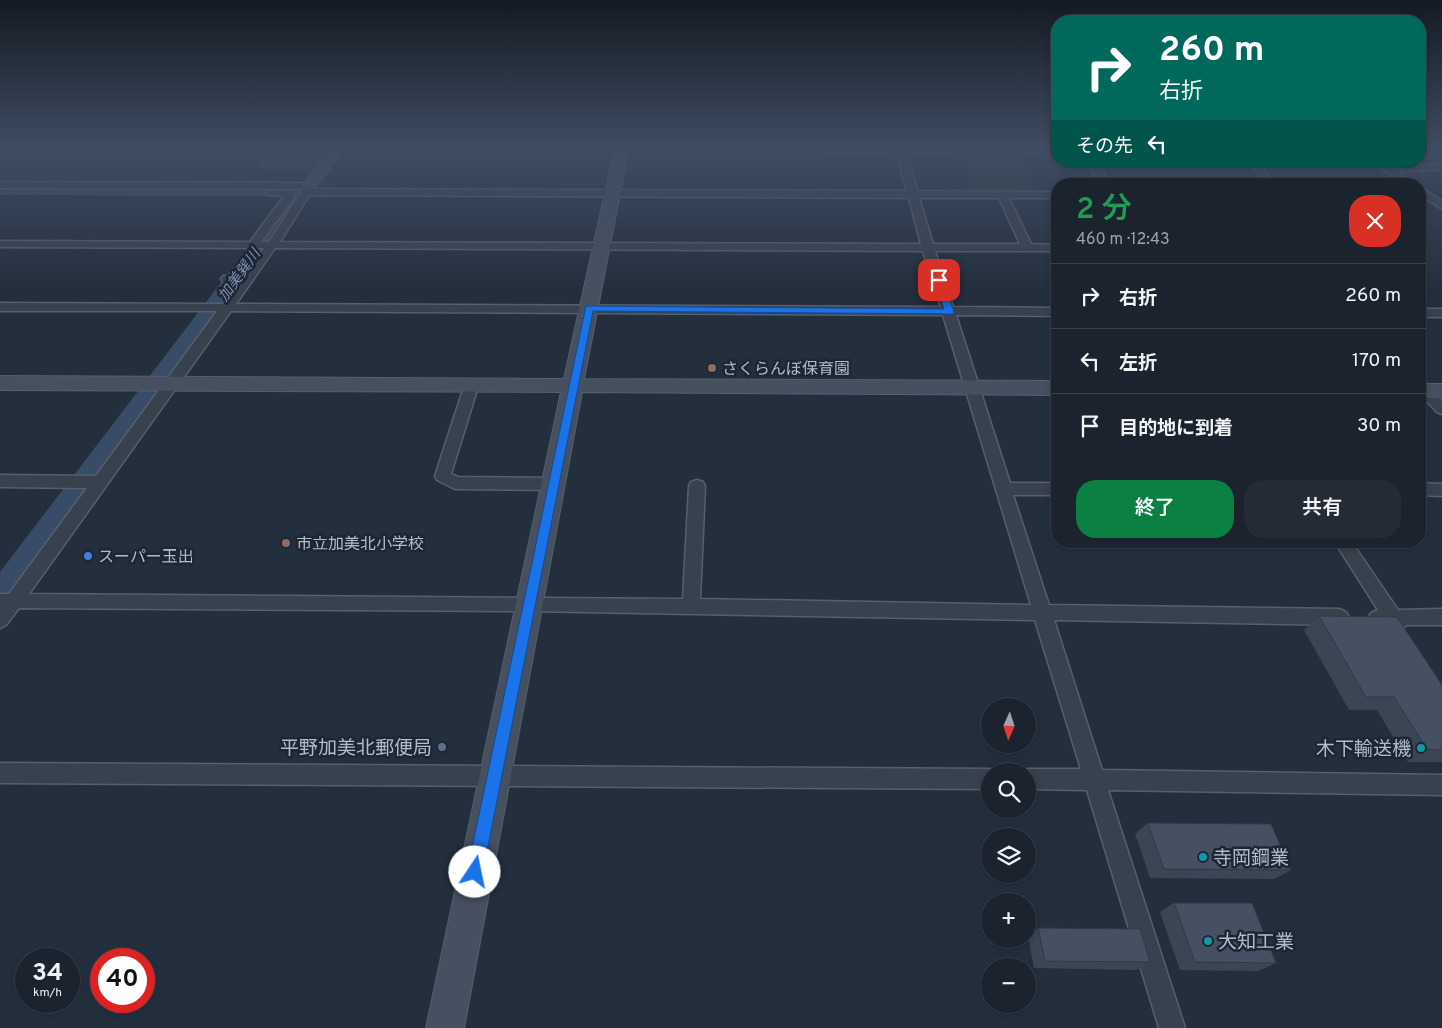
<!DOCTYPE html>
<html lang="ja">
<head>
<meta charset="utf-8">
<style>
  :root { --surface:#1b232e; --page:#242b36; --text:#f1f3f6; --muted:#a0a4aa; --line:#39404a; --accent:#0b8043 }
  body { margin:0; font-family:Overpass,"Noto Sans JP",sans-serif; background:var(--page); color:var(--text); height:100vh; display:flex; flex-direction:column; font-size:19px; white-space:nowrap }
  * { box-sizing:border-box; margin:0 }
  p { font-size:16px; color:var(--muted) }
  .icon { flex:none; width:28px; height:28px; fill:none; stroke:currentColor; stroke-width:2; stroke-linecap:round; stroke-linejoin:round }
  .map { position:relative; flex:1; overflow:hidden }
  .sheet { position:absolute; left:1051px; top:178px; width:375px; height:370px; display:flex; flex-direction:column; background:var(--surface); border-radius:20px; box-shadow:0 2px 8px #0003,0 0 0 1px var(--line) }
  .sheet>* { flex:none }
  .hud { position:absolute; left:1051px; top:15px; width:375px; height:152px; border-radius:20px; box-shadow:0 2px 8px #0003,0 0 0 1px var(--line); background:#00695c; color:#fff; overflow:hidden }
  .needle { width:32px; rotate:183deg }
  .controls { position:absolute; left:981px; top:698px; display:grid; gap:10px }
  .controls a { display:grid; place-items:center; width:55px; height:55px; border-radius:50%; background:var(--surface); box-shadow:0 2px 8px #0003,0 0 0 1px var(--line); font-size:25px }
  .speed { position:absolute; left:15px; top:948px; display:flex; gap:10px; font-size:25px; font-weight:700; text-align:center }
  .speed>* { display:grid; place-content:center; width:65px; height:65px; border-radius:50%; background:var(--surface); box-shadow:0 2px 8px #0003,0 0 0 1px var(--line); line-height:1 }
  .speed small { font-size:12px; font-weight:400 }
  .speed .limit { border:8px solid #d22; background:#fff; color:#111 }
  .pin { position:absolute; display:grid; place-items:center; width:42px; height:42px; color:#fff; margin:-21px; border-radius:10px; box-shadow:0 2px 8px #0006 }
  .me { position:absolute; width:55px; margin:-28px; rotate:11deg; stroke-linejoin:round; filter:drop-shadow(0 0 4px #0008) }
  .turn { display:flex; align-items:center; gap:18px; height:105px; padding:0 25px; font-size:22px }
  .turn .icon { width:65px; height:65px; stroke-width:2.5 }
  .turn b { display:block; font-size:35px; line-height:42px }
  .then { display:flex; align-items:center; height:48px; padding:0 25px; background:#0003; gap:10px; font-size:19px }
  .round { display:grid; place-items:center; flex:none; width:52px; height:52px; border-radius:20px; background:var(--page) }
  .headline { display:flex; align-items:center; justify-content:space-between; height:85px; padding:0 25px }
  h1 { font-size:30px; font-weight:600; line-height:38px; color:#1e9e55 }
  .primary-button { display:flex; gap:10px; margin-top:auto; padding:10px 25px }
  .primary-button a { flex:1; height:58px; border-radius:20px; background:var(--accent); color:#fff; font-size:20px; font-weight:600; line-height:58px; text-align:center }
  .primary-button a+a { background:var(--page); color:var(--text) }
  ul { padding:0; list-style:none }
  li { display:flex; align-items:center; gap:15px; height:65px; padding:0 25px; border-top:1px solid var(--line) }
  li div { flex:1 }
  li b { display:block; font-size:19px }
  li em { font-style:normal }
  .map>svg:first-child { display:block }
</style>
</head>
<body>
<div class="map">
<svg width="1442" height="1028" viewBox="0 0 1442 1028">
  <rect width="100%" height="100%" fill="#242f3e"/>
  <!-- green -->
  <path fill="#263c3f" d="M 955,153 L 1022,153 L 1036,192 L 969,192 L 965,162 L 958,162 Z"/>
  <g fill="none" stroke-linecap="round" stroke-linejoin="round">
    <!-- river -->
    <path fill="#394c67" fill-rule="evenodd" d="M 0,183 L 294,184 L 301,186 L 309,194 L 13,609 L 0,614 L 0,572 L 287,196 L 0,195 Z"/>
    <!-- street casing -->
    <g stroke="#565f6c" stroke-width="3">
      <path id="street" d="M 333,147 L 1058,147 L 1058,152 L 906,152 L 918,191 L 1058,192 L 1058,198 L 1009,198 L 1031,244 L 1058,245 L 1058,251 L 935,251 L 953,307 L 1058,308 L 1058,316 L 956,315 L 1010,483 L 1058,483 L 1058,495 L 1013,495 L 1049,605 L 1340,609 L 1346,612 L 1349,617 L 1346,622 L 1340,625 L 1054,620 L 1102,770 L 1442,775 L 1442,795 L 1108,790 L 1185,1028 L 1159,1028 L 1087,790 L 1028,789 L 1028,771 L 1022,771 L 1028,769 L 1081,769 L 1035,620 L 528,611 L 19,608 L 6,625 L 0,628 L 0,594 L 9,594 L 87,488 L 0,487 L 0,475 L 96,476 L 217,311 L 0,311 L 0,303 L 223,304 L 238,283 L 223,282 L 221,279 L 223,276 L 243,276 L 264,248 L 0,247 L 0,241 L 250,242 L 284,196 L 267,195 L 266,193 L 267,191 L 291,191 L 295,196 L 261,242 L 269,242 L 303,189 L 0,188 L 0,182 L 310,183 L 315,186 L 313,189 L 907,191 L 896,152 L 337,151 L 334,150 ZM 309,195 L 909,198 L 921,244 L 280,242 ZM 919,198 L 999,198 L 1020,244 L 933,244 ZM 275,248 L 923,251 L 941,307 L 236,304 ZM 231,311 L 943,315 L 1031,605 L 700,599 L 705,486 L 703,482 L 697,480 L 691,482 L 689,486 L 683,599 L 29,594 Z
        M 1422,147 L 1442,149 L 1442,155 L 1424,149 Z
        M 1086,161 L 1096,161 L 1110,184 L 1100,184 Z
        M 1249,161 L 1259,161 L 1274,184 L 1264,184 Z
        M 1364,161 L 1379,161 L 1388,165 L 1442,164 L 1442,170 L 1398,171 L 1415,184 L 1403,184 L 1383,170 Z
        M 1420,187 L 1442,201 L 1442,209 L 1420,195 Z
        M 1420,309 L 1442,309 L 1442,317 L 1420,317 Z
        M 1420,381 L 1425,382 L 1442,400 L 1442,414 L 1437,412 L 1420,394 Z
        M 469,388 L 474,390 L 476,393 L 451,474 L 458,477 L 552,478 L 558,480 L 560,484 L 558,488 L 552,490 L 455,489 L 437,480 L 435,476 L 462,393 L 464,390 Z
        M 1420,483 L 1442,484 L 1442,496 L 1420,495 Z
        M 1334,541 L 1351,541 L 1398,610 L 1442,609 L 1442,625 L 1406,625 L 1403,629 C 1397,632 1392,632 1388,625 L 1371,623 L 1368,618 L 1371,613 L 1378,610 Z
        M 0,763 L 990,769 L 996,771 L 990,771 L 990,789 L 0,783 Z"/>
    </g>
    <!-- secondary casing -->
    <g stroke="#565f6c" stroke-width="2">
      <path id="secondary" d="M 331,147 L 345,147 L 315,189 L 305,189 L 302,186 Z
        M 615,147 L 629,147 L 584,379 L 1058,381 L 1058,395 L 582,392 L 464,1028 L 426,1028 L 561,392 L 0,390 L 0,376 L 564,379 Z
        M 1420,384 L 1442,384 L 1442,398 L 1420,398 Z"/>
    </g>
    <!-- street -->
    <use href="#street" fill="#38414e" fill-rule="evenodd"/>
    <!-- secondary -->
    <use href="#secondary" fill="#465061" fill-rule="evenodd"/>
  </g>
  <!-- wall -->
  <path fill="#3b4654" d="M 267,147 L 324,147 L 307,169 L 262,169 L 258,158 Z
    M 1058,313 L 1058,323 L 1055,319 Z
    M 1319,616 L 1442,685 L 1442,762 L 1408,762 L 1377,710 L 1349,710 L 1304,630 Z
    M 1148,823 L 1291,870 L 1274,879 L 1150,878 L 1135,834 Z
    M 1174,903 L 1276,963 L 1258,971 L 1180,970 L 1160,912 Z
    M 1038,928 L 1150,962 L 1136,970 L 1034,968 L 1028,936 Z"/>
  <!-- shaded-wall -->
  <path fill="#303945" d="M 312,147 L 324,147 L 307,169 L 302,158 Z"/>
  <!-- building -->
  <path fill="#455162" stroke="#303945" d="M 267,147 L 312,147 L 302,158 L 258,158 Z
    M 1319,616 L 1397,617 L 1442,685 L 1442,750 L 1427,749 L 1394,697 L 1366,697 Z
    M 1148,823 L 1271,824 L 1291,870 L 1164,869 Z
    M 1174,903 L 1252,903 L 1276,963 L 1195,962 Z
    M 1038,928 L 1140,929 L 1150,962 L 1045,961 Z"/>
  <!-- sky -->
  <linearGradient id="sky" x2="0" y2="1"><stop stop-color="#141a22"/><stop offset="0.51" stop-color="#3f4d63"/><stop offset="1" stop-color="#3f4d63" stop-opacity="0"/></linearGradient>
  <rect width="1442" height="291" fill="url(#sky)"/>
  <!-- route -->
  <path fill="#1a73e8" stroke="#114b97" d="M 939,277 L 943,280 L 954,312 L 953,314 L 593,311 L 483,872 L 481,878 L 475,880 L 470,878 L 467,872 L 586,306 L 944,309 L 935,280 Z"/>
  <!-- markers -->
  <g fill="#8d6e63" stroke="#1d2633" stroke-width="2">
    <circle cx="712" cy="368" r="5"/>
    <circle cx="286" cy="543" r="5"/>
  </g>
  <circle fill="#3f7fe0" stroke="#1d2633" stroke-width="2" cx="88" cy="556" r="5"/>
  <circle fill="#5c6f8a" stroke="#1d2633" stroke-width="2" cx="442" cy="747" r="5"/>
  <g fill="#0f9aa8" stroke="#1d2633" stroke-width="2">
    <circle cx="1421" cy="748" r="5"/>
    <circle cx="1203" cy="857" r="5"/>
    <circle cx="1208" cy="941" r="5"/>
  </g>
  <g text-anchor="middle" stroke-width="5" stroke-linejoin="round" paint-order="stroke">
    <!-- far-water labels -->
    <g font-size="15" font-style="italic" fill="#7c92b1" stroke="#1d2633">
      <text transform="translate(239 275) rotate(-54)" y="5">加美巽川</text>
    </g>
    <!-- poi labels -->
    <g font-size="16" fill="#b4bcc9" stroke="#1d2633" text-anchor="start">
      <text x="722" y="374">さくらんぼ保育園</text>
      <text x="296" y="549">市立加美北小学校</text>
      <text x="98" y="562">スーパー玉出</text>
    </g>
    <!-- near-poi labels -->
    <g font-size="19" fill="#b4bcc9" stroke="#1d2633" text-anchor="end">
      <text x="432" y="754">平野加美北郵便局</text>
      <text x="1411" y="755">木下輸送機</text>
      <text x="1213" y="864" text-anchor="start">寺岡鋼業</text>
      <text x="1218" y="948" text-anchor="start">大知工業</text>
    </g>
  </g>
</svg>
<div class="controls">
<a><svg class="needle" viewBox="-14 -14 28 28"><path d="M0-13l5 13h-10z" fill="#e53935"/><path d="M0 13l5-13h-10z" fill="#a0a4aa"/></svg></a>
<a><svg class="icon" aria-label="search" viewBox="0 0 24 24"><circle cx="10" cy="10" r="6"/><path d="M15 15l6 6"/></svg></a>
<a><svg class="icon" aria-label="layers" viewBox="0 0 24 24"><path d="M12 4l9 5-9 5-9-5zM3 14l9 5 9-5"/></svg></a>
<a>+</a>
<a>−</a>
</div>
<div class="speed"><div>34<small>km/h</small></div><div class="limit">40</div></div>
<div class="pin" style="left:939px;top:280px;background:#d93025"><svg class="icon" aria-label="arrive" viewBox="0 0 24 24"><path d="M6 21V4h12l-3 4 3 4H6"/></svg></div>
<svg class="me" style="left:475px;top:872px" viewBox="-20 -20 40 40"><circle r="19" fill="#fff"/><path d="M0-13L10 11 0 6-10 11z" fill="#1a73e8"/></svg>
<div class="hud">
<div class="turn"><svg class="icon" aria-label="right" viewBox="0 0 24 24"><path d="M7 20v-9h11M14 6l5 5-5 5"/></svg><div><b>260 m</b>右折</div></div>
<div class="then">その先<svg class="icon" aria-label="left" viewBox="0 0 24 24"><path d="M17 20v-9H6M10 6l-5 5 5 5"/></svg></div>
</div>
<section class="sheet">
<div class="headline"><div><h1>2 分</h1><p>460 m · 12:43</p></div><a class="round" style="background:#d93025;color:#fff"><svg class="icon" aria-label="close" viewBox="0 0 24 24"><path d="M6 6l12 12M18 6L6 18"/></svg></a></div>
<ul>
<li><svg class="icon" aria-label="right" viewBox="0 0 24 24"><path d="M7 20v-9h11M14 6l5 5-5 5"/></svg><div><b>右折</b></div><em>260 m</em></li>
<li><svg class="icon" aria-label="left" viewBox="0 0 24 24"><path d="M17 20v-9H6M10 6l-5 5 5 5"/></svg><div><b>左折</b></div><em>170 m</em></li>
<li><svg class="icon" aria-label="arrive" viewBox="0 0 24 24"><path d="M6 21V4h12l-3 4 3 4H6"/></svg><div><b>目的地に到着</b></div><em>30 m</em></li>
</ul>
<div class="primary-button"><a>終了</a><a>共有</a></div>
</section>
</div>
</body>
</html>
